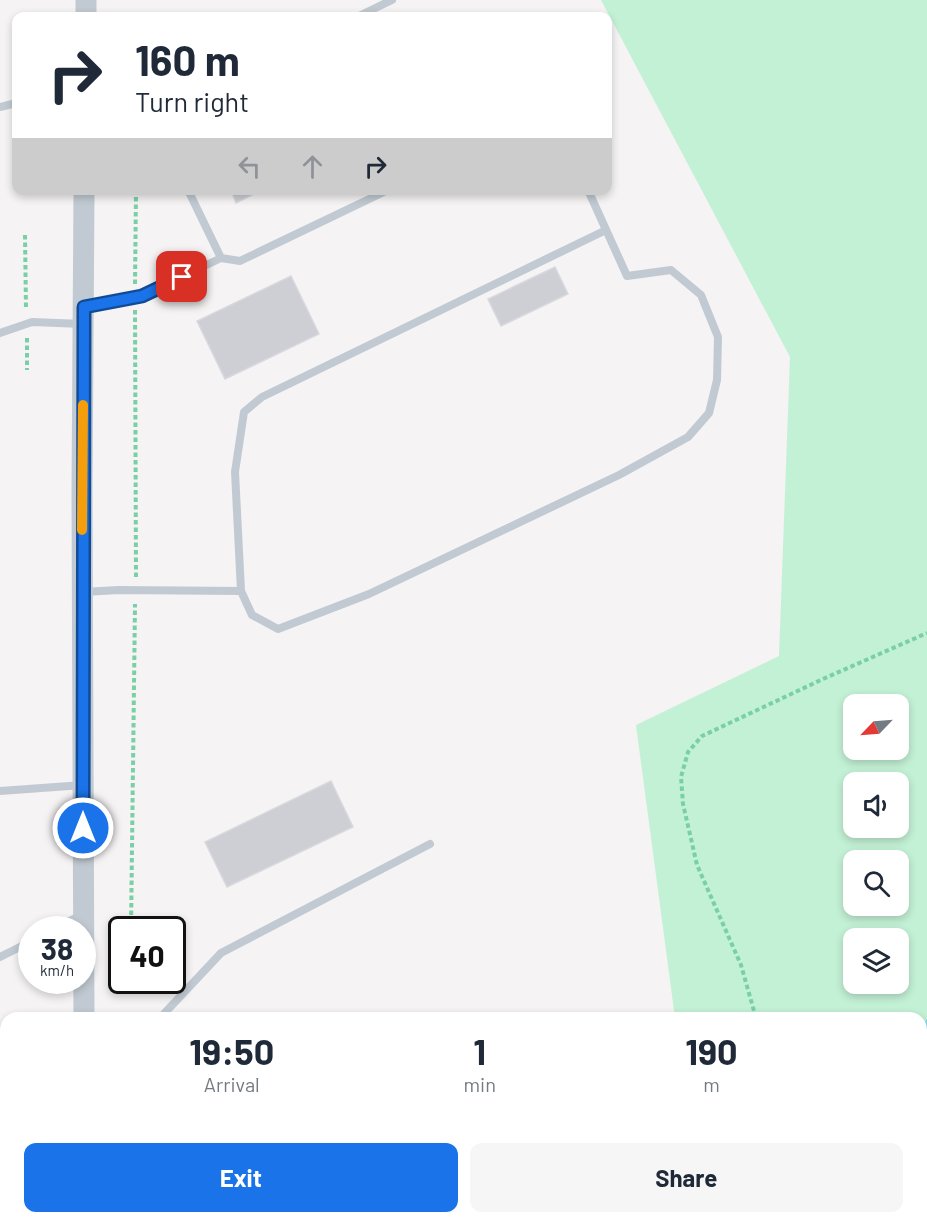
<!DOCTYPE html>
<html lang="en">
<head>
<meta charset="utf-8">
<style>
  :root { --surface:#fff; --page:#f6f6f7; --text:#1f2937; --muted:#747a83; --accent:#1a73e8 }
  body { margin:0; font-family:Barlow,sans-serif; background:var(--page); color:var(--text); height:100vh; display:flex; flex-direction:column; font-size:22px; white-space:nowrap }
  * { box-sizing:border-box; margin:0 }
  p { font-size:20px; color:var(--muted) }
  .icon { flex:none; width:33px; height:33px; fill:none; stroke:currentColor; stroke-width:2; stroke-linecap:round; stroke-linejoin:round }
  .map { position:relative; flex:1; overflow:hidden }
  .sheet { position:absolute; left:0px; top:1012px; width:927px; height:212px; display:flex; flex-direction:column; background:var(--surface); border-radius:18px 18px 0 0; box-shadow:0 3px 9px #0003 }
  .sheet>* { flex:none }
  .guide { position:absolute; left:12px; top:12px; width:600px; height:183px; border-radius:12px; box-shadow:0 3px 9px #0003; background:#fff; color:var(--text); overflow:hidden }
  .needle { width:39px; rotate:245deg }
  .tools { position:absolute; left:843px; top:694px; display:grid; gap:12px }
  .tools a { display:grid; place-items:center; width:66px; height:66px; border-radius:12px; background:var(--surface); box-shadow:0 3px 9px #0003; font-size:30px }
  .speed { position:absolute; left:18px; top:916px; display:flex; gap:12px; font-size:30px; font-weight:700; text-align:center }
  .speed>* { display:grid; place-content:center; width:78px; height:78px; border-radius:50%; background:var(--surface); box-shadow:0 3px 9px #0003; line-height:1 }
  .speed small { font-size:15px; font-weight:400 }
  .speed .limit { border:3px solid #111; border-radius:9px; background:#fff; color:#111 }
  .pin { position:absolute; display:grid; place-items:center; width:51px; height:51px; color:#fff; margin:-26px; border-radius:12px; box-shadow:0 3px 9px #0006 }
  .me { position:absolute; width:66px; margin:-33px; rotate:0deg; stroke-linejoin:round; filter:drop-shadow(0 0 4px #0008) }
  .turn { display:flex; align-items:center; gap:21px; height:126px; padding:0 24px; font-size:27px }
  .turn .icon { width:78px; height:78px; stroke-width:2.5 }
  .turn b { display:block; font-size:42px; line-height:51px }
  .lanes { display:flex; align-items:center; height:57px; padding:0 24px; background:#0003; justify-content:center; gap:30px; direction:ltr }
  .lanes .off { opacity:.35 }
  .eta { display:flex; justify-content:space-evenly; align-items:center; height:102px; text-align:center }
  .eta b { font-size:36px; font-weight:700; line-height:42px }
  .primary-button { display:flex; gap:12px; margin-top:auto; padding:12px 24px }
  .primary-button a { flex:1; height:69px; border-radius:12px; background:var(--accent); color:#fff; font-size:24px; font-weight:700; line-height:69px; text-align:center }
  .primary-button a+a { background:var(--page); color:var(--text) }
  .map>svg:first-child { display:block }
</style>
</head>
<body>
<div class="map">
<svg width="927" height="1223" viewBox="0 0 927 1223">
  <rect width="100%" height="100%" fill="#f5f3f3"/>
  <!-- green -->
  <path fill="#c3f1d5" fill-rule="evenodd" d="M 601,0 L 927,0 L 927,1223 L 864,1223 L 862,1218 L 921,1218 L 921,1018 L 675,1018 L 636,725 L 779,656 L 790,357 ZM 854,705 L 898,705 L 898,750 L 854,750 ZM 854,783 L 898,783 L 898,828 L 854,828 ZM 854,861 L 898,861 L 898,906 L 854,906 ZM 854,939 L 898,939 L 898,984 L 854,984 Z"/>
  <!-- water -->
  <path fill="#90daee" d="M 927,1019 L 927,1162 L 921,1161 L 921,1027 Z"/>
  <!-- building -->
  <path fill="#cdcfd5" stroke="#d7d9de" stroke-width="1.5" d="M 231,190 L 262,190 L 236,203 Z
    M 555,267 L 568,294 L 501,326 L 488,299 Z
    M 291,276 L 319,334 L 225,379 L 197,321 Z
    M 331,781 L 353,827 L 227,887 L 205,842 Z
    M 474,1218 L 531,1218 L 533,1223 L 464,1223 Z"/>
  <g fill="none" stroke-linecap="round" stroke-linejoin="round">
    <!-- path -->
    <path stroke="#7ad0a6" stroke-width="4" stroke-dasharray="4.5 3" stroke-linecap="butt" d="M 25,235 L 26,309
      M 135,284 L 136,190
      M 135,310 L 136,578
      M 27,338 L 27,370
      M 131,930 L 135,604
      M 756,1018 L 741,965 L 697,865 L 683,804 L 681,777 L 688,752 L 702,736 L 823,679 L 927,633
      M 797,1218 L 798,1223
      M 27,1223 L 27,1218"/>
    <!-- service -->
    <path stroke="#c1cad2" stroke-width="8" d="M 359,16 L 392,0
      M 0,107 L 16,103
      M 588,190 L 627,276 L 671,270 L 701,295 L 718,337 L 717,380 L 709,413 L 688,437 L 619,475 L 369,594 L 278,629 L 252,615 L 241,591 L 235,472 L 244,412 L 262,397 L 606,230
      M 221,258 L 240,261 L 388,190
      M 84,307 L 142,296 L 221,258 L 188,190
      M 0,333 L 32,322 L 83,324
      M 83,592 L 119,590 L 241,591
      M 0,791 L 83,785
      M 52,930 L 83,914
      M 0,957 L 32,941
      M 160,1018 L 221,953 L 430,844
      M 0,1059 L 6,1056
      M 0,1129 L 6,1128"/>
    <!-- tertiary -->
    <path stroke="#c1cad2" stroke-width="21" d="M 86,16 L 86,0
      M 84,1018 L 82,492 L 84,190
      M 84,1218 L 84,1223"/>
  </g>
  <g fill="none" stroke-linecap="round" stroke-linejoin="round">
    <!-- route casing -->
    <g stroke="#114b97" stroke-width="15">
      <path id="route" d="M 83,828 L 84,307 L 142,296 L 182,277"/>
    </g>
    <!-- route -->
    <use href="#route" stroke="#1a73e8" stroke-width="10"/>
    <!-- slow -->
    <path stroke="#f59e0b" stroke-width="10" d="M 82,530 L 83,405"/>
  </g>
</svg>
<div class="tools">
<a><svg class="needle" viewBox="-14 -14 28 28"><path d="M0-13l5 13h-10z" fill="#e53935"/><path d="M0 13l5-13h-10z" fill="#747a83"/></svg></a>
<a><svg class="icon" aria-label="sound" viewBox="0 0 24 24"><path d="M4 9h4l5-4v14l-5-4H4zM17 9q2 3 0 6"/></svg></a>
<a><svg class="icon" aria-label="search" viewBox="0 0 24 24"><circle cx="10" cy="10" r="6"/><path d="M15 15l6 6"/></svg></a>
<a><svg class="icon" aria-label="layers" viewBox="0 0 24 24"><path d="M12 4l9 5-9 5-9-5zM3 14l9 5 9-5"/></svg></a>
</div>
<div class="speed"><div>38<small>km/h</small></div><div class="limit">40</div></div>
<div class="pin" style="left:182px;top:277px;background:#d93025"><svg class="icon" aria-label="arrive" viewBox="0 0 24 24"><path d="M6 21V4h12l-3 4 3 4H6"/></svg></div>
<svg class="me" style="left:83px;top:828px" viewBox="-20 -20 40 40"><circle r="17" fill="#1a73e8" stroke="#fff" stroke-width="3"/><path d="M0-11L8 9 0 5-8 9z" fill="#fff"/></svg>
<div class="guide">
<div class="turn"><svg class="icon" aria-label="right" viewBox="0 0 24 24"><path d="M7 20v-9h11M14 6l5 5-5 5"/></svg><div><b>160 m</b>Turn right</div></div>
<div class="lanes"><svg class="icon off" aria-label="left" viewBox="0 0 24 24"><path d="M17 20v-9H6M10 6l-5 5 5 5"/></svg><svg class="icon off" aria-label="ahead" viewBox="0 0 24 24"><path d="M12 20V5M6 11l6-6 6 6"/></svg><svg class="icon" aria-label="right" viewBox="0 0 24 24"><path d="M7 20v-9h11M14 6l5 5-5 5"/></svg></div>
</div>
<section class="sheet">
<div class="eta">
<div><b>19:50</b><p>Arrival</p></div>
<div><b>1</b><p>min</p></div>
<div><b>190</b><p>m</p></div>
</div>
<div class="primary-button"><a>Exit</a><a>Share</a></div>
</section>
</div>
</body>
</html>
